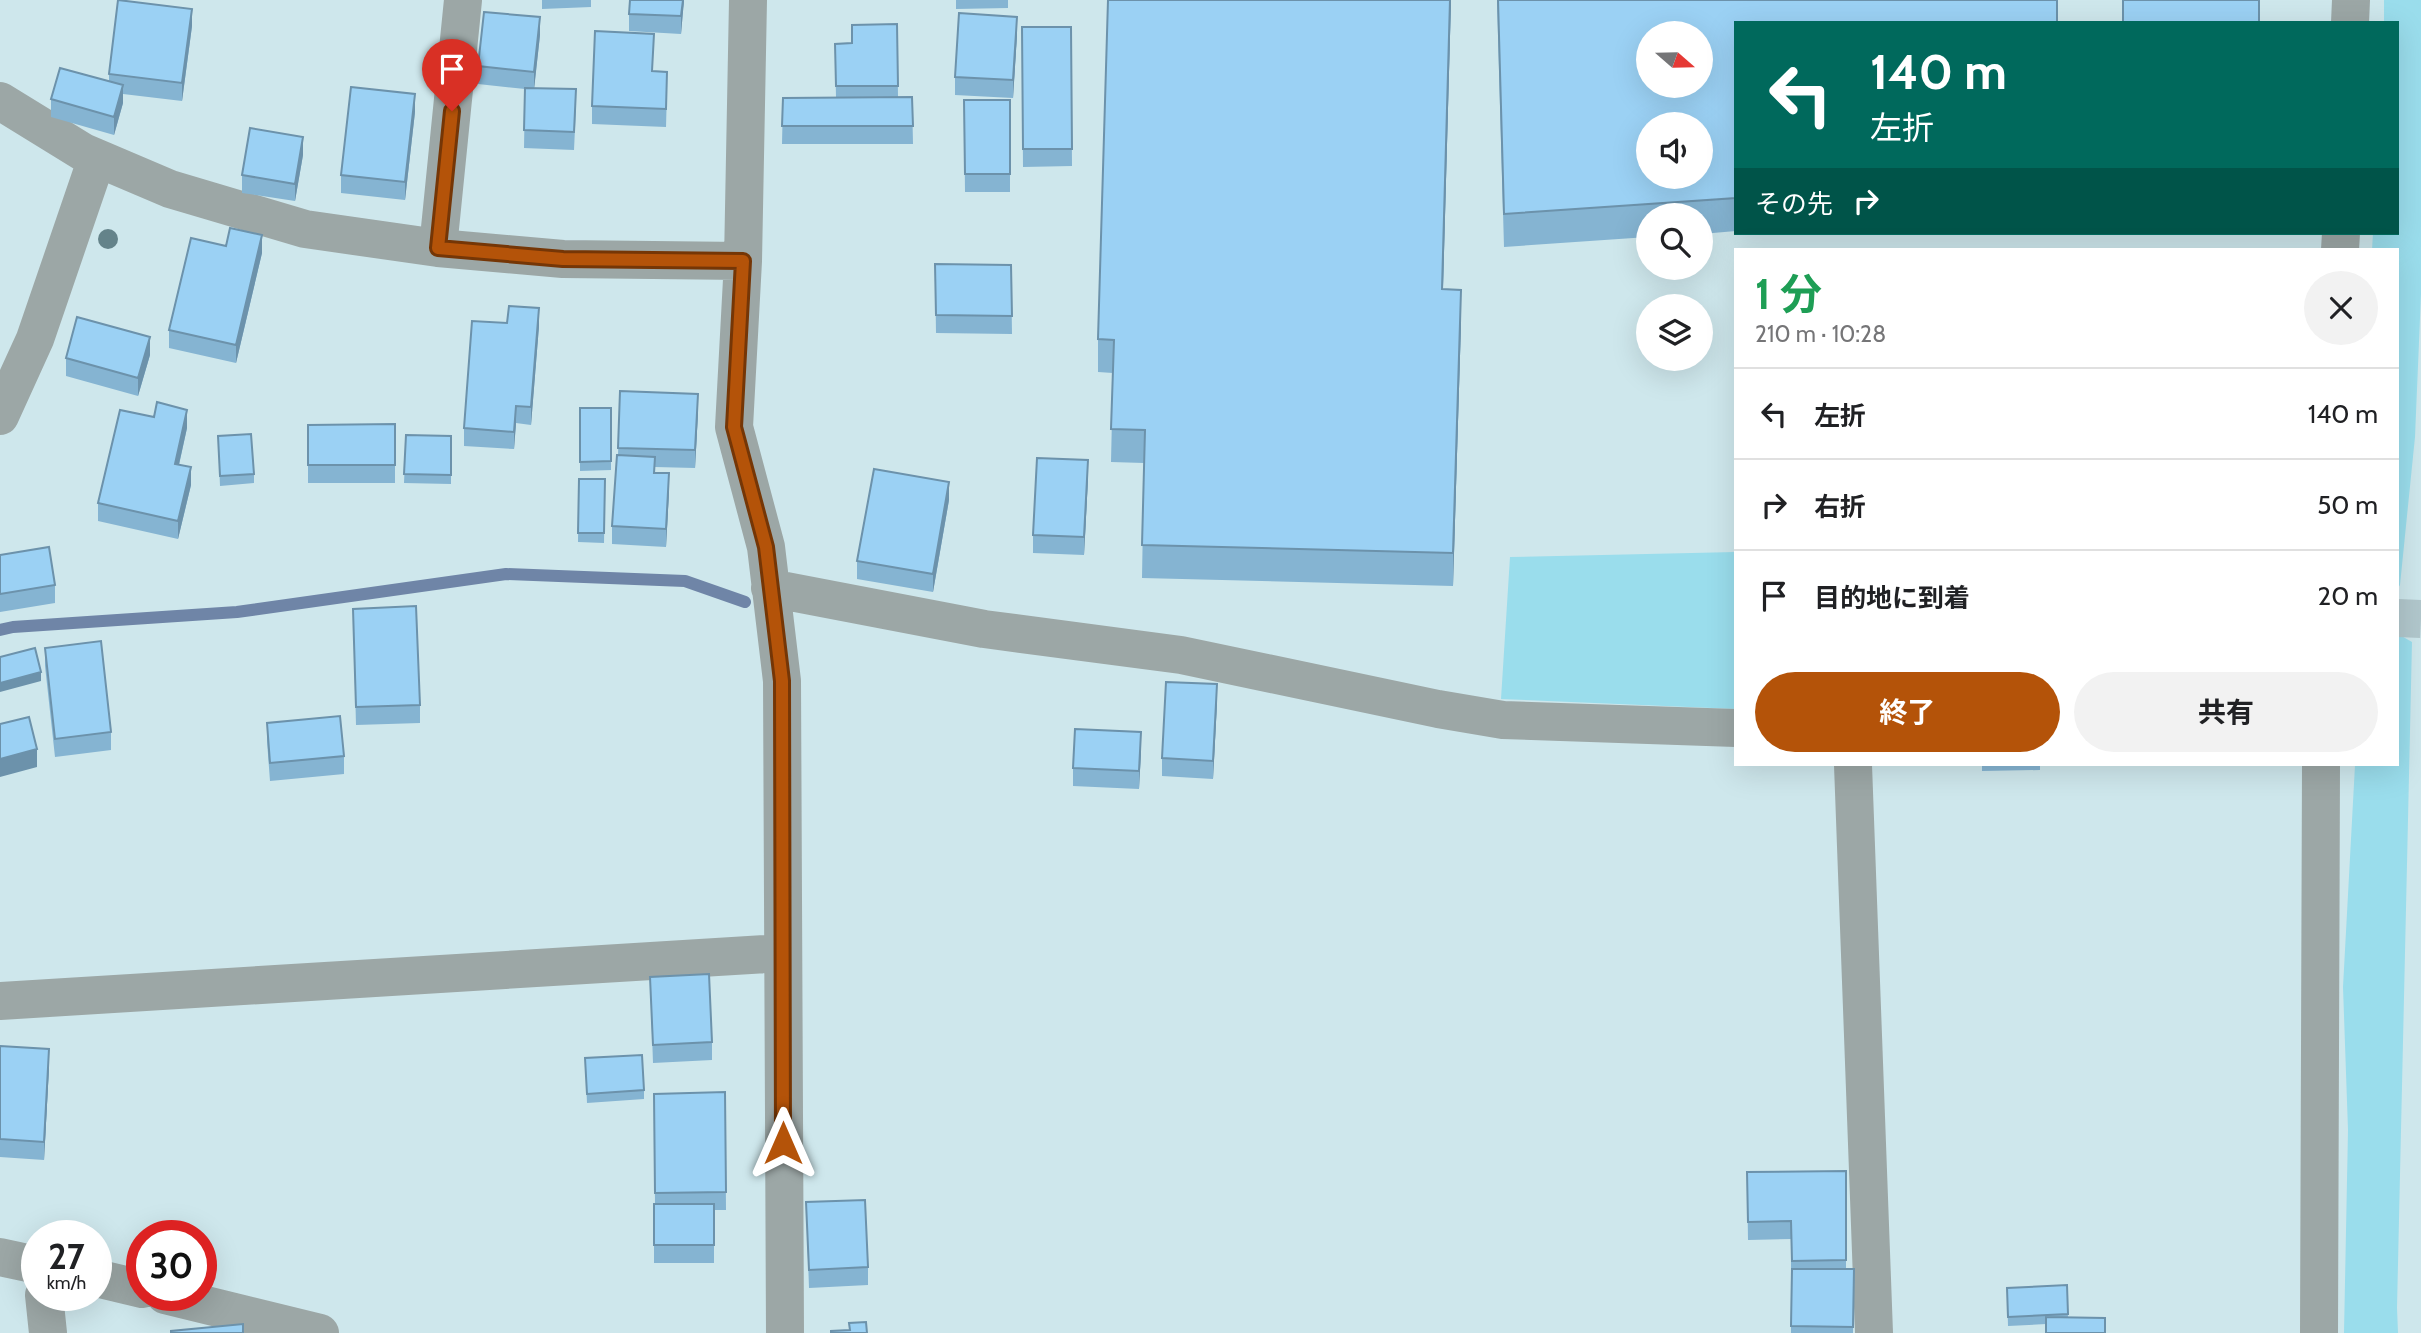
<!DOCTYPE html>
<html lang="ja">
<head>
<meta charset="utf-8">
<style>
  :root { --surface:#fff; --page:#f2f2f2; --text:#202124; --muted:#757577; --line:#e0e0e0; --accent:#b45309 }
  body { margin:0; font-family:Cabin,"Noto Sans JP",sans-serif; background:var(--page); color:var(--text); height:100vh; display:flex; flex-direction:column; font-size:26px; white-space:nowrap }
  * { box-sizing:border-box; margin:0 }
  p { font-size:23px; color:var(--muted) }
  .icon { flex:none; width:38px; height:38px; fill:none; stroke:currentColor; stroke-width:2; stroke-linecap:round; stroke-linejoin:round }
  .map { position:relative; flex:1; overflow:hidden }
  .details { position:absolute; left:1734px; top:248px; width:665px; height:518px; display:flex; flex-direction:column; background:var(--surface); border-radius:0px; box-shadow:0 7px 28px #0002 }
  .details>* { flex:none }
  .hud { position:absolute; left:1734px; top:21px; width:665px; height:214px; border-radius:0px; box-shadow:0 7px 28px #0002; background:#00695c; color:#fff; overflow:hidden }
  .needle { width:46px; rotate:110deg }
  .buttons { position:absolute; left:1636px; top:21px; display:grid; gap:14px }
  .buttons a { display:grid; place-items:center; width:77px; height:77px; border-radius:50%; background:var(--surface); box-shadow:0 7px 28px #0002; font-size:35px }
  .speed { position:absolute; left:21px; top:1220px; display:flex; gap:14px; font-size:35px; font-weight:700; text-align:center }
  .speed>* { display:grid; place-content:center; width:91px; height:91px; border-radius:50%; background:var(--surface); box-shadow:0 7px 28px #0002; line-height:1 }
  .speed small { font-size:18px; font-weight:400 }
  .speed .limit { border:10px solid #d22; background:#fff; color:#111 }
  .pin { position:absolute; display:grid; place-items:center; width:60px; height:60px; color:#fff; margin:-72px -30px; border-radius:50% 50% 50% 0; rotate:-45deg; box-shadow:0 0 7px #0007 }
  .pin .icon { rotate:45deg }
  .me { position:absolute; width:77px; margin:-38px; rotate:0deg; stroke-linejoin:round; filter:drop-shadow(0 0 5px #0008) }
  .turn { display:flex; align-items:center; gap:24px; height:147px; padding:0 21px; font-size:32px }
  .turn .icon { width:91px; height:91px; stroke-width:2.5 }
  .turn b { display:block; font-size:49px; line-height:60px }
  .then { display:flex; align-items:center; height:66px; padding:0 21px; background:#0003; gap:14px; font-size:26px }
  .round { display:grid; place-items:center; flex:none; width:74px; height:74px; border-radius:37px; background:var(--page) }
  .headline { display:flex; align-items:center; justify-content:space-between; height:119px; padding:0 21px }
  h1 { font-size:42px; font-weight:700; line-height:52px; color:#1e9e55 }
  .button { display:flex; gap:14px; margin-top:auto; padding:14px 21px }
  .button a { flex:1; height:80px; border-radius:42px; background:var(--accent); color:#fff; font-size:28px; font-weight:700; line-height:80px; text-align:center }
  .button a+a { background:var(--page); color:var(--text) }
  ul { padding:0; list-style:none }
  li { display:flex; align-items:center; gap:21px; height:91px; padding:0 21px; border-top:2px solid var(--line) }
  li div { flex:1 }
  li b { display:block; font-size:26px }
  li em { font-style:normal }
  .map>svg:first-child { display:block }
</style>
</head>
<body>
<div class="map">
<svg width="2421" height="1333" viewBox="0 0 2421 1333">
  <rect width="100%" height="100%" fill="#cee7ec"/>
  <!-- green -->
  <path fill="#9addec" d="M 2384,0 L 2421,0 L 2421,294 L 2415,437 L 2400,585 L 2398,588 L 2398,250 L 2372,250 L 2373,233 L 2398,233 L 2398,23 L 2384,23 Z
    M 1736,552 L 1736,709 L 1501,699 L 1510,557 Z
    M 2398,634 L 2412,642 L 2397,1308 L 2398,1333 L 2344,1333 L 2348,1130 L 2343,987 L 2355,765 L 2398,765 Z"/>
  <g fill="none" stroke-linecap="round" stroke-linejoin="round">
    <!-- stream -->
    <path stroke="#6f85a7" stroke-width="12" d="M 0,630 L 13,627 L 237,612 L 506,574 L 685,581 L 745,602"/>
    <!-- minor-tunnel -->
    <path stroke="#b1c7cc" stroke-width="38" stroke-dasharray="38 19" stroke-linecap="butt" d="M 2398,618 L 2421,619"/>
    <!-- minor -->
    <path stroke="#9ca7a6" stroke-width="38" d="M 748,0 L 743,261 L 734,427 L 766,547 L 782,681 L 785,1333
      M 2350,23 L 2351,0
      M 0,101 L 83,152 L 170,189 L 305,229 L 438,248 L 563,259 L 743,261
      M 438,248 L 463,0
      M 2340,250 L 2341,233
      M 0,416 L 35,339 L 97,158
      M 770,588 L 984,629 L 1181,655 L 1438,709 L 1503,720 L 1736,728
      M 1853,765 L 1874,1333
      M 0,1001 L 782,953
      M 0,1257 L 37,1265
      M 96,1278 L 142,1289
      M 44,1295 L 48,1333
      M 165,1295 L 320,1333
      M 2319,1333 L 2321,765"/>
  </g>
  <!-- trees -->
  <circle fill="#64838a" cx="108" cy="239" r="10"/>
  <!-- wall -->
  <path fill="#85b4d2" d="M 542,0 L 591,0 L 591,7 L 542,9 Z
    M 684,0 L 681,34 L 629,31 L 629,14 Z
    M 956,0 L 1008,0 L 1008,8 L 956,9 Z
    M 1451,0 L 1443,289 L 1461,323 L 1453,586 L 1142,578 L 1144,463 L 1111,462 L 1113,373 L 1098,372 L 1098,339 L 1269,1 Z
    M 1497,0 L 2057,0 L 1736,23 L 1736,231 L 1701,234 L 1701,215 L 1648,215 L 1648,237 L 1504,247 Z
    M 897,24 L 898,97 L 912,97 L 913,144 L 782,144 L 783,98 L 836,98 L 835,44 L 852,43 Z
    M 192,26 L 182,101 L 123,94 L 123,103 L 114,135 L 51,117 L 51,99 L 109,81 L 109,74 Z
    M 1022,27 L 1071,27 L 1072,166 L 1023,167 Z
    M 540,35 L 534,88 L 576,107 L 574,150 L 524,148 L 525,89 L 478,84 L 478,66 Z
    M 1017,35 L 1013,98 L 955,95 L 955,77 Z
    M 667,90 L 666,127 L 592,124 L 592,106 Z
    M 964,100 L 1010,100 L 1010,192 L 965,192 Z
    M 415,112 L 405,200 L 341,193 L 341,175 Z
    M 303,155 L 295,201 L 242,193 L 242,175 Z
    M 226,246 L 262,253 L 236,363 L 169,348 L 169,330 Z
    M 935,264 L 1011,265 L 1012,334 L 936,333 Z
    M 539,326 L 531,425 L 516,423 L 514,449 L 464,446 L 464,428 Z
    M 150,355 L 138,396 L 66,376 L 66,358 Z
    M 620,391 L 698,412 L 695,468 L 655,467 L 655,473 L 669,491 L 666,547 L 612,544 L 612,526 L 618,455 Z
    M 580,408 L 611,408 L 611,470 L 580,471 Z
    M 154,417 L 187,428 L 179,465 L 191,485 L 178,539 L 98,521 L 98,503 Z
    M 395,424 L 395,483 L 308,483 L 308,425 Z
    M 406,435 L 451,436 L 451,484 L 404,483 Z
    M 218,436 L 254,474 L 254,483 L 220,486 Z
    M 1088,478 L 1084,555 L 1033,553 L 1033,535 Z
    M 579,479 L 605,479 L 604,543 L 578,542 Z
    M 949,500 L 933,592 L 857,579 L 857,561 Z
    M 0,555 L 55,585 L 55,603 L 0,612 Z
    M 353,609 L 420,705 L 420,723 L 356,725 Z
    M 45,648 L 111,732 L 111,750 L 55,757 L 45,666 Z
    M 1217,702 L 1213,779 L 1162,776 L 1162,758 Z
    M 267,723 L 344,756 L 344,774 L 270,781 L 267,741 Z
    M 1141,750 L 1139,789 L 1073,786 L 1073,768 Z
    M 1982,765 L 2040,765 L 2040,770 L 1982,771 Z
    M 650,977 L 712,1042 L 712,1060 L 653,1063 Z
    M 0,1046 L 49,1067 L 44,1160 L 0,1157 Z
    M 585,1058 L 644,1090 L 644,1099 L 587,1103 Z
    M 725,1092 L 726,1210 L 714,1210 L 714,1263 L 654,1263 L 654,1204 L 655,1204 L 654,1094 Z
    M 1846,1171 L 1846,1269 L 1854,1269 L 1853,1333 L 1791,1333 L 1791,1239 L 1748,1240 L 1747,1172 Z
    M 806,1202 L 868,1267 L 868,1285 L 809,1288 Z
    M 2067,1285 L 2068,1318 L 2046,1324 L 2008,1326 L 2007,1288 Z"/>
  <!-- shaded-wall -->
  <path fill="#6c92ab" d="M 683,0 L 684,0 L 681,34 L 681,16 Z
    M 1450,0 L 1451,0 L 1442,322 L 1442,289 Z
    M 192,9 L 192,26 L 182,101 L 182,83 Z
    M 540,17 L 540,35 L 534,90 L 534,72 Z
    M 1017,17 L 1017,35 L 1013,98 L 1013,80 Z
    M 123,85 L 123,103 L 114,135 L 114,117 Z
    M 415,94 L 415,112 L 405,200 L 405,182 Z
    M 303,137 L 303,155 L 295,201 L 295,184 Z
    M 262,235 L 262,253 L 236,363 L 236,345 Z
    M 1461,290 L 1461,323 L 1453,586 L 1453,553 Z
    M 539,308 L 539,326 L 531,425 L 531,407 Z
    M 150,337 L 150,355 L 138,396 L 138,378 Z
    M 698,394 L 698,412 L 695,468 L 695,450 Z
    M 516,406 L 516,423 L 514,449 L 514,432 Z
    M 187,410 L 187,428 L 175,482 L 175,464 Z
    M 1088,460 L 1088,478 L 1084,555 L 1084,537 Z
    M 191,467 L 191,485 L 178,539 L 178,521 Z
    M 669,473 L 669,491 L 666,547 L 666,529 Z
    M 949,482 L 949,500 L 933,592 L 933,574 Z
    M 41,672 L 41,681 L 0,692 L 0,683 Z
    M 1217,684 L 1217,702 L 1213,779 L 1213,761 Z
    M 1141,732 L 1141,750 L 1139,789 L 1139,771 Z
    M 37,749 L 37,767 L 0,777 L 0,759 Z
    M 49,1049 L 49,1067 L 44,1160 L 44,1142 Z"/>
  <!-- building -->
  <path fill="#9bd1f4" stroke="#6c92ab" stroke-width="2" fill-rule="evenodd" d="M 118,0 L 192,9 L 182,83 L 109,74 Z
    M 630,0 L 683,0 L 681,16 L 629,14 Z
    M 1108,0 L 1450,0 L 1442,289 L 1461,290 L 1453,553 L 1142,545 L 1145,430 L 1111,429 L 1114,340 L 1098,339 Z
    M 1498,0 L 2057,0 L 2057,23 L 1736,23 L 1736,198 L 1504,214 ZM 1648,33 L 1701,33 L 1701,86 L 1648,86 ZM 1648,124 L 1701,124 L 1701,177 L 1648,177 Z
    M 2123,0 L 2259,0 L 2259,23 L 2123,23 Z
    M 484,12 L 540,17 L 534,72 L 478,66 Z
    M 959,13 L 1017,17 L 1013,80 L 955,77 Z
    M 897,24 L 898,86 L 836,86 L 835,44 L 852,43 L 852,25 Z
    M 1022,27 L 1071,27 L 1072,149 L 1023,149 Z
    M 595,31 L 654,34 L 652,71 L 667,72 L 666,109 L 592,106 Z
    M 60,68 L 123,85 L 114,117 L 51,99 Z
    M 351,87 L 415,94 L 405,182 L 341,175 Z
    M 525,88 L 576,89 L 574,132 L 524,130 Z
    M 912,97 L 913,126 L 782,126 L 783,98 Z
    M 964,100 L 1010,100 L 1010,174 L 965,174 Z
    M 250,128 L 303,137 L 295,184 L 242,175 Z
    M 230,228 L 262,235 L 236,345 L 169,330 L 191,238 L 226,246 Z
    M 935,264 L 1011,265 L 1012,316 L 936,315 Z
    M 509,306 L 539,308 L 531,407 L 516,406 L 514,432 L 464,428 L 472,321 L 507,323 Z
    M 77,317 L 150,337 L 138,378 L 66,358 Z
    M 620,391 L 698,394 L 695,450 L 618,448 Z
    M 157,402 L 187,410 L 175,464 L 191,467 L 178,521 L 98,503 L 120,410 L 154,417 Z
    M 580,408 L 611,408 L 611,461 L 580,462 Z
    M 395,424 L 395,465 L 308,465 L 308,425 Z
    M 251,434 L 254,474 L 220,476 L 218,436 Z
    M 406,435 L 451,436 L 451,475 L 404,474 Z
    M 617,455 L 655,457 L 654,473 L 669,473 L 666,529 L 612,526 Z
    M 1037,458 L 1088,460 L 1084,537 L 1033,535 Z
    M 874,469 L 949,482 L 933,574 L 857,561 Z
    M 579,479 L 605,479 L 604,533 L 578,533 Z
    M 49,547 L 55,585 L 0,594 L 0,555 Z
    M 416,606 L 420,705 L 356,707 L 353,609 Z
    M 101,641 L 111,732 L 55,739 L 45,648 Z
    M 35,648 L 41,672 L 0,683 L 0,657 Z
    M 1166,682 L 1217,684 L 1213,761 L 1162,758 Z
    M 340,716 L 344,756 L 270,763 L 267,723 Z
    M 29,717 L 37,749 L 0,759 L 0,724 Z
    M 1075,729 L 1141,732 L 1139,771 L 1073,768 Z
    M 709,974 L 712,1042 L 653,1045 L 650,977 Z
    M 0,1046 L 49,1049 L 44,1142 L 0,1139 Z
    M 642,1055 L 644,1090 L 587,1094 L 585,1058 Z
    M 725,1092 L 726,1192 L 655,1193 L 654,1094 Z
    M 1846,1171 L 1846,1260 L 1792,1261 L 1791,1221 L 1748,1222 L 1747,1172 Z
    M 865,1200 L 868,1267 L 809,1270 L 806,1202 Z
    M 654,1204 L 714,1204 L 714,1245 L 654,1245 Z
    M 1792,1269 L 1854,1269 L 1853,1327 L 1791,1326 Z
    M 2067,1285 L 2068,1314 L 2008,1317 L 2007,1288 Z
    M 2046,1317 L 2105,1318 L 2105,1333 L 2046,1333 Z
    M 866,1322 L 867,1333 L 831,1333 L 831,1331 L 850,1330 L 849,1323 Z
    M 243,1324 L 243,1333 L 171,1333 L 171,1331 Z"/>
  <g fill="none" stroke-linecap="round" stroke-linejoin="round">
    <!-- route casing -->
    <g stroke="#753606" stroke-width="18">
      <path id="route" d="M 452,111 L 438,248 L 563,259 L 743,261 L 734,427 L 766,547 L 782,681 L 783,1143"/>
    </g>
    <!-- route -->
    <use href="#route" stroke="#b45309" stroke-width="12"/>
  </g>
</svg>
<div class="buttons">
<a><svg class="needle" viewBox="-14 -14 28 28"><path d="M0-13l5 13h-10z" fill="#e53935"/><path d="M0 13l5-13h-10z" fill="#757577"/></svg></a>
<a><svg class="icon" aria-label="sound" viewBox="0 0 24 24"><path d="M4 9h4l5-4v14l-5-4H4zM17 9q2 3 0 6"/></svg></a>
<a><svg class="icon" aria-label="search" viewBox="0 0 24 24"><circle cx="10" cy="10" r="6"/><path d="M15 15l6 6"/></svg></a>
<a><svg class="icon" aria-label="layers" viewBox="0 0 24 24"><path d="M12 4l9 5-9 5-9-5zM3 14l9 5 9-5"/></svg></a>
</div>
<div class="speed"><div>27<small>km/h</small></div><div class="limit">30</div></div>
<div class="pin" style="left:452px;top:111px;background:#d93025"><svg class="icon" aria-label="arrive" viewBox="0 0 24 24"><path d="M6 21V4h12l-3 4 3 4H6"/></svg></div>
<svg class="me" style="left:783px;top:1143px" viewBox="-20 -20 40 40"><path d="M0-17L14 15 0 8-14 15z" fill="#b45309" stroke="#fff" stroke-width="4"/></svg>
<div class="hud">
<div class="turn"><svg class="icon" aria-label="left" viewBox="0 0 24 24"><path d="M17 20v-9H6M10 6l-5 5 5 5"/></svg><div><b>140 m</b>左折</div></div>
<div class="then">その先<svg class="icon" aria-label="right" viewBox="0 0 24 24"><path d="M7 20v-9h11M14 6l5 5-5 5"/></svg></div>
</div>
<section class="details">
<div class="headline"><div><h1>1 分</h1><p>210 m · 10:28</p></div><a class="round"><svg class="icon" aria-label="close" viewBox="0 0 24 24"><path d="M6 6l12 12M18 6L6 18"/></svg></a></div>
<ul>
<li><svg class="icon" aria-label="left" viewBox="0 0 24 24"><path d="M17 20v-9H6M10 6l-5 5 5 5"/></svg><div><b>左折</b></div><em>140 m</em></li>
<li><svg class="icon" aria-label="right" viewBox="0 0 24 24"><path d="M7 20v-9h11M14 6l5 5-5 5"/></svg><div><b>右折</b></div><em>50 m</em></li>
<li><svg class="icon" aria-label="arrive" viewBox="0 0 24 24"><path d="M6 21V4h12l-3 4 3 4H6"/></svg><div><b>目的地に到着</b></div><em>20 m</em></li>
</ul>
<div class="button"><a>終了</a><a>共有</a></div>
</section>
</div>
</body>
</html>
